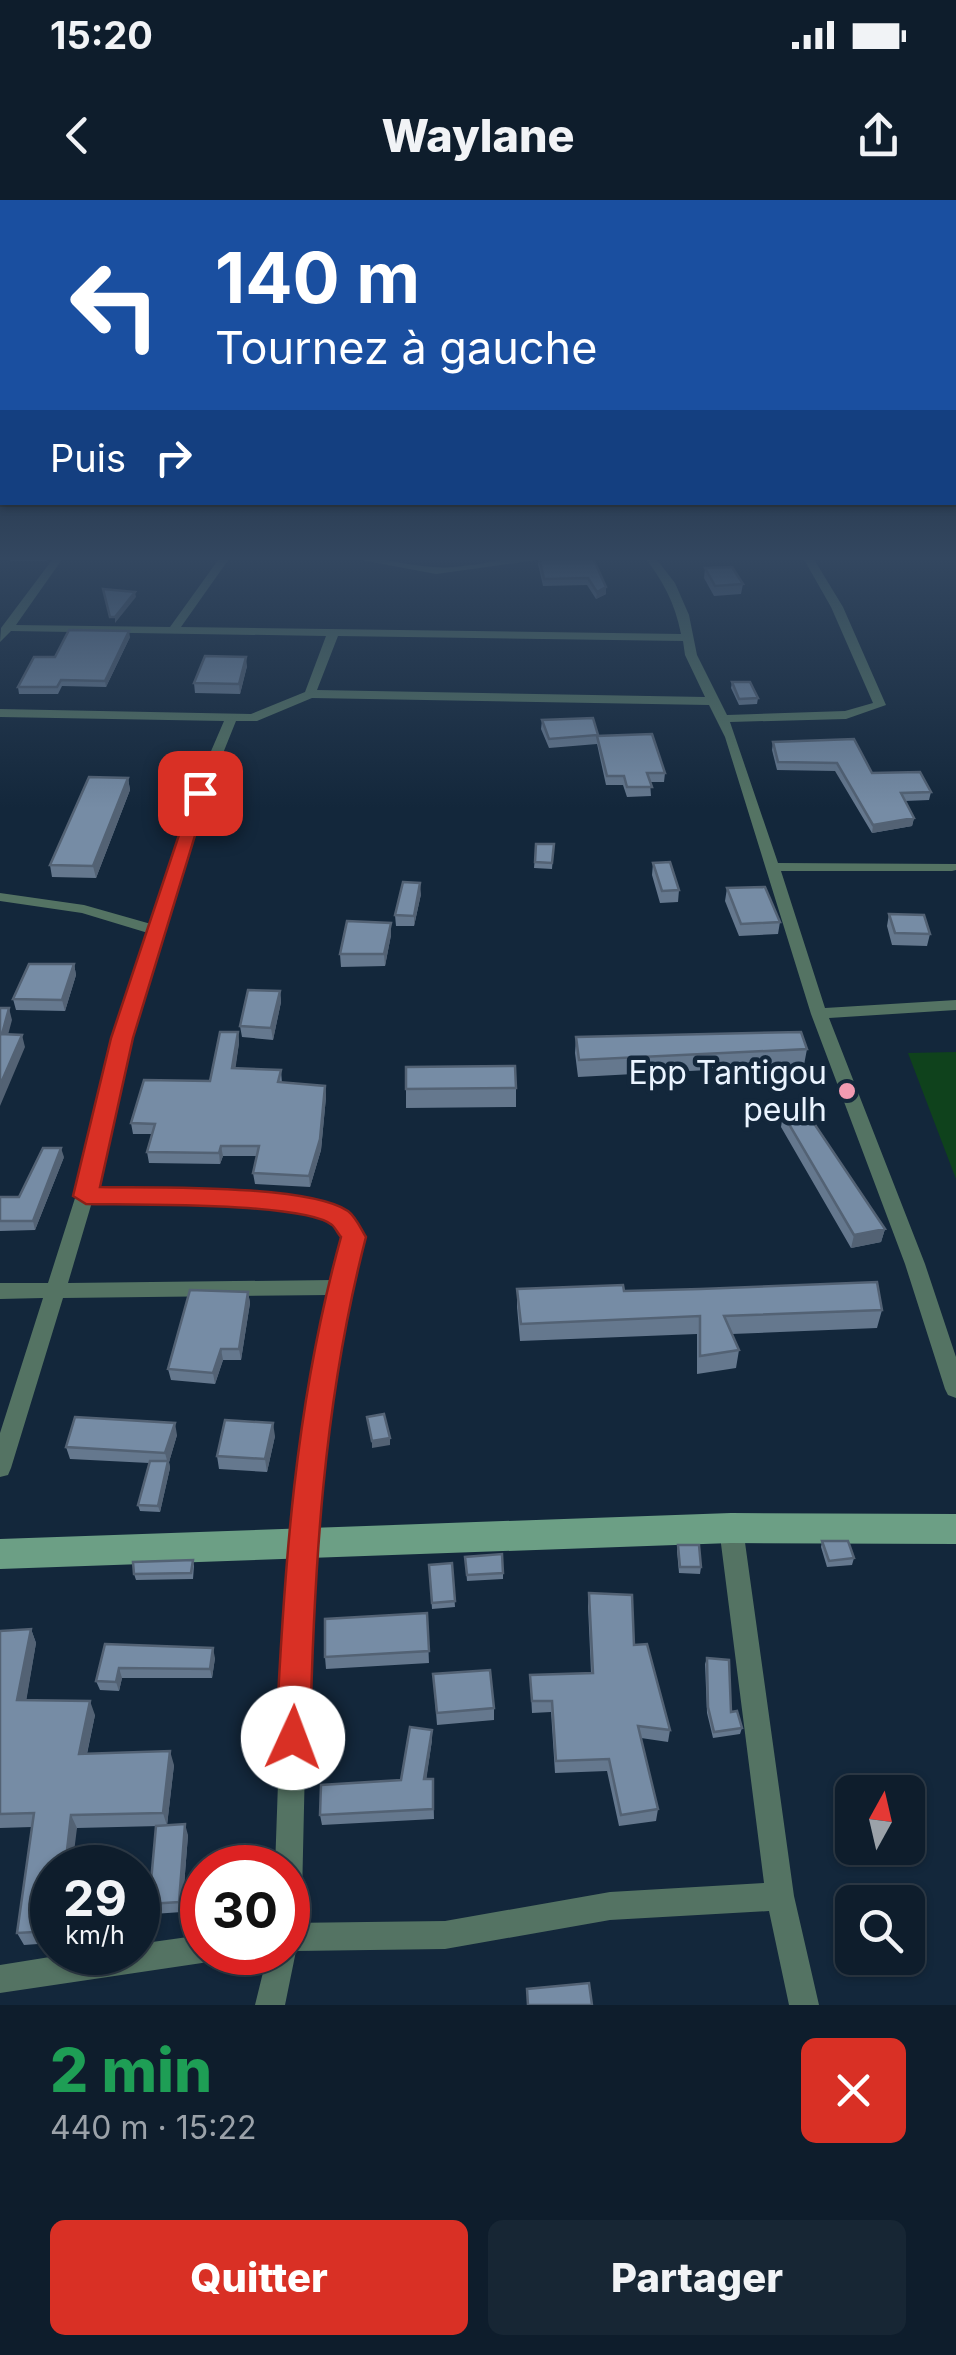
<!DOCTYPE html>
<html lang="fr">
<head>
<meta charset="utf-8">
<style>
  :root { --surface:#0e1d2c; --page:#172634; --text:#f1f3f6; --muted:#9ba2a9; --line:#2e3b48; --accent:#d93025 }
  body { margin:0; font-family:Inter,sans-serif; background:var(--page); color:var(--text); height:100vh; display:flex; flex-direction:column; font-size:38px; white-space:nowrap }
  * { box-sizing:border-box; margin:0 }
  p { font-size:32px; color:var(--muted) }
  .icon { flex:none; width:55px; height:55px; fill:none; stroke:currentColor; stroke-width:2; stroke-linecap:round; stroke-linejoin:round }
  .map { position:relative; height:1805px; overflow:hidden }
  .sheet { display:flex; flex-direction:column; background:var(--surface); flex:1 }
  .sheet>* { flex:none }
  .guide { position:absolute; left:0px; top:0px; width:958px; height:305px; box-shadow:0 2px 8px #0004,0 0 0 2px var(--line); background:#1a4fa0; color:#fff; overflow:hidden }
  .needle { width:65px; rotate:8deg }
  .fabs { position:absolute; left:835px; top:1575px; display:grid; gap:20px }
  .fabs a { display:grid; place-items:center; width:90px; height:90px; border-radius:15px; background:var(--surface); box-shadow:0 2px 8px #0004,0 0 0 2px var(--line); font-size:50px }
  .speed { position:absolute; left:30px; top:1645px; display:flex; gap:20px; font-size:50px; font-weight:700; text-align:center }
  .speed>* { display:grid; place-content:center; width:130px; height:130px; border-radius:50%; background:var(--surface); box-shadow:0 2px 8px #0004,0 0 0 2px var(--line); line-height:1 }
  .speed small { font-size:25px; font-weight:400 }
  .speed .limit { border:15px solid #d22; background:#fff; color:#111 }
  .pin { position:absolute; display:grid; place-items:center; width:85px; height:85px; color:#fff; margin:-42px; border-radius:20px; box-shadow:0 5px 15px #0006 }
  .me { position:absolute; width:110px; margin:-55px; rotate:2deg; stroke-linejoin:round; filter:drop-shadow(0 0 8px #0008) }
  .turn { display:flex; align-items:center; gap:35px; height:210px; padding:0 50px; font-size:45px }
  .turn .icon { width:130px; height:130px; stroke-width:2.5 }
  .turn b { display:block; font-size:70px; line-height:85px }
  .then { display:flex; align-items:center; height:95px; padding:0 50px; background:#0003; gap:20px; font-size:38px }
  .round { display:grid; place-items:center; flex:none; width:105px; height:105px; border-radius:15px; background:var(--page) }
  .head { display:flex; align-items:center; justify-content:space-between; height:170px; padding:0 50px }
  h1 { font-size:60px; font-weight:800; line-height:75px; color:#1e9e55 }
  .primary-button { display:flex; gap:20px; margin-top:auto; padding:20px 50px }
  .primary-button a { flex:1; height:115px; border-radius:15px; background:var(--accent); color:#fff; font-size:40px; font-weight:800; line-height:115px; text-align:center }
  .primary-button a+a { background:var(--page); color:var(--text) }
  .status { display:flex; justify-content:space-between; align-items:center; height:70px; padding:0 50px; background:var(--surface); direction:ltr }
  .status svg { height:28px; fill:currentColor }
  header { display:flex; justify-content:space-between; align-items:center; height:130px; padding:0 50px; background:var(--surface); font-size:45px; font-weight:800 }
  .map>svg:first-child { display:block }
</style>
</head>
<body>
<div class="status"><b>15:20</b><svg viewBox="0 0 49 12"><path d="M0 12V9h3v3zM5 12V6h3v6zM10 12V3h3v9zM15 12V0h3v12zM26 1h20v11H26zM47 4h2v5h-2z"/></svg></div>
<header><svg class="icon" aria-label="back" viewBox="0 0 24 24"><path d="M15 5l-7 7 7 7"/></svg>Waylane<svg class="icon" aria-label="share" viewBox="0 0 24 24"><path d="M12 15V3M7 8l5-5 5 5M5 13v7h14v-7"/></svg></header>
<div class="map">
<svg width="956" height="1805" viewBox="0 0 956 1805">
  <rect width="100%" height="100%" fill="#13273b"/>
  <!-- green -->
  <path fill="#0f421c" d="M 956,852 L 956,979 L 908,853 Z"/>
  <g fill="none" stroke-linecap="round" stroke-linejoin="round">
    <!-- street -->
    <path fill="#547363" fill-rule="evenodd" d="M 55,356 L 63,358 L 16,425 L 170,427 L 221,356 L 231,356 L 181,427 L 681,434 C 675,403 663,381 644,356 L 654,356 L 675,383 L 689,415 L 697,455 L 727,515 L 845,511 L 873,503 L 831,407 L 802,356 L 812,356 L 843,407 L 886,505 L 846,519 L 730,522 L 778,663 L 956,664 L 956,670 L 952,671 L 781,671 L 825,808 L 956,800 L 956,810 L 829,818 L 925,1064 L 956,1157 L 956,1198 L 948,1195 L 945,1189 L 905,1064 L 811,814 L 725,537 L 709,505 L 312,498 L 257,521 L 236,521 L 207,593 L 130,838 L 96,989 C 157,990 294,983 344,1012 C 354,1017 358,1028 363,1037 C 350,1092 338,1146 330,1202 C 307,1365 306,1531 302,1696 L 298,1706 L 288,1710 L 288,1668 L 275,1668 C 282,1477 285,1281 330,1095 L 63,1098 L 11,1268 L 8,1275 L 0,1277 L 0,1233 L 43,1098 L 0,1099 L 0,1083 L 48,1083 L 76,995 L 114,838 L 148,733 L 82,713 L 0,701 L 0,693 L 84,705 L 151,724 L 193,593 L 224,521 L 0,517 L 0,509 L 251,514 L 305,492 L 326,436 L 11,431 L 0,442 L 1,428 ZM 338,436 L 683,441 L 685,455 L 705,497 L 317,490 ZM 92,1002 C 139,1003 303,999 335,1024 C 339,1028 341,1032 343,1037 L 333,1080 L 68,1083 Z
      M 340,356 C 371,354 401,365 433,367 C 470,370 511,354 549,356 L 544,359 L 436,374 Z
      M 731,1318 L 739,1321 L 743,1328 L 794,1696 L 819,1805 L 789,1805 L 769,1711 L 610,1720 L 445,1749 L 296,1751 L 285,1805 L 255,1805 L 268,1752 L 288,1752 L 288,1723 L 445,1721 L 610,1692 L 764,1683 L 719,1328 L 723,1321 Z
      M 202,1735 L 202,1752 L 215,1752 L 212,1759 L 202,1763 L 0,1793 L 0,1765 L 81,1752 L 138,1752 L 138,1744 Z"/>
    <!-- secondary -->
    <path fill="#6c9f85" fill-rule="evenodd" d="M 731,1313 L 956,1314 L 956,1344 L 731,1343 L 0,1369 L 0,1339 Z"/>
  </g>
  <!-- wall -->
  <path fill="#65788e" d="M 10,356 L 51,356 L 46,361 L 11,361 Z
    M 539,357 L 606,387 L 606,394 L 596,399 L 587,385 L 543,386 L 538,364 Z
    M 705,368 L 743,384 L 741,394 L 714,396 L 704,378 Z
    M 130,437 L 106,487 L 62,486 L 58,494 L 19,494 L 18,487 L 55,457 Z
    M 247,466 L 240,494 L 195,493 L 194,483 Z
    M 732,482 L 758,498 L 757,504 L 739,505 L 731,488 Z
    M 542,520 L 598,535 L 665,573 L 664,582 L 650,582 L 651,596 L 627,597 L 623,585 L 606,585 L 597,544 L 549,548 L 541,529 Z
    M 773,542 L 931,592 L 929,600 L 905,601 L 914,618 L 912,626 L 872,633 L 835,571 L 777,570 L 772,550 Z
    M 128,578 L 130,590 L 96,678 L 52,677 L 50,665 Z
    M 536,644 L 554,644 L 552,669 L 534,668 Z
    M 653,663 L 679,690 L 678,702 L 660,703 L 652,675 Z
    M 727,688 L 780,722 L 778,734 L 739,736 L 725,701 Z
    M 421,694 L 414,726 L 396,726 L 395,715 Z
    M 889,714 L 930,734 L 927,746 L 892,745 L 887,726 Z
    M 391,735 L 385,766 L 341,767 L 340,754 Z
    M 74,764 L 76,775 L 65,811 L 16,810 L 13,799 Z
    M 280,791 L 281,802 L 273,840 L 242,837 L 240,826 Z
    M 238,832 L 239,843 L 235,868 L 281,870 L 282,883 L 325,886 L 326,897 L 321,950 L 310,987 L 255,984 L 253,973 L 257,956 L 223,956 L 220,964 L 149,963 L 147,952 L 152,934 L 133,934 L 131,923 L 210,881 Z
    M 576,837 L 807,849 L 804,865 L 578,877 L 575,853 Z
    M 516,888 L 516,907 L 406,908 L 406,889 Z
    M 783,914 L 885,1029 L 881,1042 L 851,1048 L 781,927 Z
    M 64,957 L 35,1030 L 0,1031 L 0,997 L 19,997 Z
    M 517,1089 L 624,1091 L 882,1110 L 877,1128 L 732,1134 L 739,1150 L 736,1168 L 697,1174 L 697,1134 L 520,1141 L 517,1107 Z
    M 248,1092 L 250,1103 L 241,1160 L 223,1160 L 215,1184 L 171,1180 L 168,1169 Z
    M 177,1235 L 169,1262 L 170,1268 L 160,1312 L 140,1311 L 138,1305 L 149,1263 L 70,1259 L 66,1247 Z
    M 275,1236 L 267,1272 L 219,1269 L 217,1256 Z
    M 822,1341 L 854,1358 L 852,1365 L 827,1367 L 821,1347 Z
    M 678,1345 L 701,1367 L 700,1374 L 679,1373 L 677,1351 Z
    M 465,1357 L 503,1373 L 503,1379 L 467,1381 Z
    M 193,1360 L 194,1366 L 193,1379 L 136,1380 L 134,1374 Z
    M 452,1363 L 455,1407 L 432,1409 L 429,1365 Z
    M 589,1393 L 634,1445 L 670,1530 L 668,1542 L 641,1538 L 658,1609 L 656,1621 L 619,1626 L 607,1571 L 555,1573 L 551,1512 L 532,1513 L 530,1475 L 591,1473 L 588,1406 Z
    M 427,1413 L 429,1463 L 326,1469 L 325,1457 Z
    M 31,1429 L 36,1443 L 26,1500 L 95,1515 L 87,1554 L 174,1565 L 167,1625 L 188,1635 L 182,1712 L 153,1714 L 149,1704 L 159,1626 L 77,1628 L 52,1668 L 52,1743 L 24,1745 L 17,1733 L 32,1627 L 0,1628 L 0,1431 Z
    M 105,1444 L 215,1458 L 212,1478 L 122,1478 L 119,1491 L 100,1490 L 96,1481 Z
    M 707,1458 L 731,1512 L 742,1528 L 740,1534 L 713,1538 L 707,1513 L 705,1464 Z
    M 433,1474 L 494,1508 L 494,1520 L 437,1525 Z
    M 432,1540 L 426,1579 L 433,1579 L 434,1619 L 322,1625 L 320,1615 L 401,1580 Z"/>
  <!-- shaded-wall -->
  <path fill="#536274" d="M 606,387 L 606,394 L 596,399 L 597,392 Z
    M 135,392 L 136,397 L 115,423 L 115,417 Z
    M 129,431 L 130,437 L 106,487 L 105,481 Z
    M 246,457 L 247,466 L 240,494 L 239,484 Z
    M 128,578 L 130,590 L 96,678 L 93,666 Z
    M 914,618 L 912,626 L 872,633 L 873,625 Z
    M 420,683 L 421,694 L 414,726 L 414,716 Z
    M 391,723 L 391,735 L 385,766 L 384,754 Z
    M 74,764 L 76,775 L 65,811 L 62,800 Z
    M 280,791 L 281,802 L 273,840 L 271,828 Z
    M 9,808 L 12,820 L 5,846 L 2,834 Z
    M 238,832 L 239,843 L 234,879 L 232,868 Z
    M 22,835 L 25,847 L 0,906 L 0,885 Z
    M 325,886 L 326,897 L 321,950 L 310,987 L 309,976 Z
    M 221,946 L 223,956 L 220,964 L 219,953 Z
    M 61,948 L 64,957 L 35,1030 L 33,1021 Z
    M 885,1029 L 881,1042 L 851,1048 L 854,1035 Z
    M 248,1092 L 250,1103 L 241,1160 L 239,1149 Z
    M 221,1149 L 223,1160 L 215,1184 L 213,1173 Z
    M 175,1223 L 177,1235 L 169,1262 L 170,1268 L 160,1312 L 158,1306 L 168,1264 L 165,1253 Z
    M 273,1223 L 275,1236 L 267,1272 L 265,1259 Z
    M 390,1238 L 390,1245 L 372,1248 L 372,1241 Z
    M 31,1429 L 36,1443 L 24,1514 L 17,1500 Z
    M 213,1448 L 215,1458 L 212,1478 L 210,1469 Z
    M 119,1468 L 122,1478 L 119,1491 L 116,1482 Z
    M 90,1501 L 95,1515 L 84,1567 L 79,1554 Z
    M 432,1530 L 432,1540 L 425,1589 L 424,1579 Z
    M 170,1551 L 174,1565 L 167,1626 L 163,1613 Z
    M 71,1615 L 77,1628 L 72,1668 L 65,1668 Z
    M 185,1624 L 188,1635 L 182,1712 L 179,1702 Z"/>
  <!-- building -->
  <path fill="#768ca5" stroke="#536274" stroke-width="2.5" d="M 549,356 L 592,356 L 606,387 L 597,392 L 588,378 L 544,379 L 539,357 Z
    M 732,367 L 743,384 L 715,386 L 705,368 Z
    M 103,389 L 135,392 L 115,417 L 110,417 Z
    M 69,430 L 129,431 L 105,481 L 61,480 L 57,487 L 18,487 L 34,457 L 55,457 Z
    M 205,456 L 246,457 L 239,484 L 194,483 Z
    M 732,482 L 750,482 L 758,498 L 739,499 Z
    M 593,518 L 598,535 L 549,539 L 542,520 Z
    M 652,534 L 665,573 L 647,573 L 652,587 L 627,587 L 624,576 L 607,576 L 597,536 Z
    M 854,539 L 872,573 L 920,572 L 931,592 L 901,593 L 914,618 L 873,625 L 837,563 L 778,562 L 773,542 Z
    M 89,577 L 128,578 L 93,666 L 50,665 Z
    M 536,644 L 554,644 L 552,663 L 535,662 Z
    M 670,662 L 679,690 L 662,691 L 653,663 Z
    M 403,682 L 420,683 L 414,716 L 395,715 Z
    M 765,687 L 780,722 L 741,724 L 727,688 Z
    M 889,714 L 924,715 L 930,734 L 895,733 Z
    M 347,721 L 391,723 L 384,754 L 340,754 Z
    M 29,764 L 74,764 L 62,800 L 13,799 Z
    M 248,790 L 280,791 L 271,828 L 240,826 Z
    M 0,808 L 9,808 L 2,834 L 22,835 L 0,885 Z
    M 220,832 L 238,832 L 232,868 L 281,870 L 278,882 L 325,886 L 320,939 L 309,976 L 253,973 L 259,946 L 221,946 L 219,953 L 147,952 L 155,924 L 131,923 L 144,880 L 210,881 Z
    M 801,832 L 807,849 L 579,860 L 576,837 Z
    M 515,866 L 516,888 L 406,889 L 406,867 Z
    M 805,910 L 885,1029 L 854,1035 L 783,914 Z
    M 43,948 L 61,948 L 33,1021 L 0,1021 L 0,997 L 19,997 Z
    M 877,1082 L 882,1110 L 724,1116 L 739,1150 L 700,1156 L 700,1116 L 521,1124 L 517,1089 L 623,1085 L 624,1091 L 700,1089 Z
    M 190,1090 L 248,1092 L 239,1149 L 221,1149 L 213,1173 L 168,1169 Z
    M 384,1214 L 390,1238 L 372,1241 L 367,1217 Z
    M 75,1217 L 175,1223 L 165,1253 L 66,1247 Z
    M 225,1220 L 273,1223 L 265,1259 L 217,1256 Z
    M 150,1261 L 168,1261 L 158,1306 L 138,1305 Z
    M 822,1341 L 848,1341 L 854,1358 L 829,1361 Z
    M 678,1345 L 699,1345 L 701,1367 L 680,1367 Z
    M 502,1354 L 503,1373 L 467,1375 L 465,1357 Z
    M 193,1360 L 191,1373 L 134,1374 L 133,1362 Z
    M 452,1363 L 455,1401 L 432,1403 L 429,1365 Z
    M 589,1393 L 632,1395 L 634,1445 L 647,1444 L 670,1530 L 638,1526 L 658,1609 L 621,1615 L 609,1559 L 556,1561 L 552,1501 L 532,1501 L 530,1475 L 593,1473 Z
    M 427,1413 L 429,1451 L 325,1457 L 325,1419 Z
    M 31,1429 L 17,1500 L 90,1501 L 79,1554 L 170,1551 L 163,1613 L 71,1615 L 65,1668 L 52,1668 L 52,1731 L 17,1733 L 34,1613 L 0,1614 L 0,1431 Z
    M 105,1444 L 213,1448 L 210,1469 L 119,1468 L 116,1482 L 96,1481 Z
    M 707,1458 L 729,1460 L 731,1512 L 737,1511 L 742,1528 L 714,1532 L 708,1507 Z
    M 490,1470 L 494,1508 L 437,1513 L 433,1474 Z
    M 410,1527 L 432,1530 L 424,1579 L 433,1579 L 433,1609 L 320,1615 L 321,1585 L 401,1580 Z
    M 185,1624 L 179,1702 L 149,1704 L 156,1626 Z
    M 589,1783 L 592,1805 L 528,1805 L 527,1789 Z"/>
  <!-- sky -->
  <linearGradient id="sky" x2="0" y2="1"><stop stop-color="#0a1520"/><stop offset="0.59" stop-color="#334760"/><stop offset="1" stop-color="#334760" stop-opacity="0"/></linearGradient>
  <rect width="956" height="608" fill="url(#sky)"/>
  <!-- route -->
  <path fill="#d93025" stroke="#8d1f18" stroke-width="2.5" d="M 194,590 L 208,593 L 133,838 L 100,987 C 152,988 308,984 348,1011 C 356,1017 361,1029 366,1037 C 323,1203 314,1368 310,1538 L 305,1550 L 293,1555 L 281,1550 L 276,1538 C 284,1368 295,1203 341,1037 C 339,1035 334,1026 332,1025 C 304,1002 129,1005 86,1004 L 73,996 L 111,838 Z"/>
  <!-- markers -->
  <circle fill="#f19ab1" stroke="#13273b" stroke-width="4" cx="847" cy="891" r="10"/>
  <g text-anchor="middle" stroke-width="9" stroke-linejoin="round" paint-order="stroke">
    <!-- poi labels -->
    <g font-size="32" fill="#eaf4ff" stroke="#13273b" text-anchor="end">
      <text x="827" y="884">Epp Tantigou<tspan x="827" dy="37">peulh</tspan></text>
    </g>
  </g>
</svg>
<div class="fabs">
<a><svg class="needle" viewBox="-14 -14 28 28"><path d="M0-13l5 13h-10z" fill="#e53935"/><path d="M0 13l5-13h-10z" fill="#9ba2a9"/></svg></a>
<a><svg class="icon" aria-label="search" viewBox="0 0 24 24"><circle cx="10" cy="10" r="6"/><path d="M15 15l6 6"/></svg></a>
</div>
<div class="speed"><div>29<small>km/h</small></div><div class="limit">30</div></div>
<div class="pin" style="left:200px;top:593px;background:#d93025"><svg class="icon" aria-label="arrive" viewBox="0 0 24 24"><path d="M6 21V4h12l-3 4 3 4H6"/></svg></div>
<svg class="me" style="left:293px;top:1538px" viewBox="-20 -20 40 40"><circle r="19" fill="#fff"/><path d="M0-13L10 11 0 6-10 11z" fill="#d93025"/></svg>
<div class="guide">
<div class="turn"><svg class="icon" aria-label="left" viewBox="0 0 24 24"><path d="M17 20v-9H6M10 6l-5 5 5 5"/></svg><div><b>140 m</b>Tournez à gauche</div></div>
<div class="then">Puis<svg class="icon" aria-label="right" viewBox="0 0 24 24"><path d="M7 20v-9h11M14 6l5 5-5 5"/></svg></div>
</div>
</div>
<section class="sheet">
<div class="head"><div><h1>2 min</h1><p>440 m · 15:22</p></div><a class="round" style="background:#d93025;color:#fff"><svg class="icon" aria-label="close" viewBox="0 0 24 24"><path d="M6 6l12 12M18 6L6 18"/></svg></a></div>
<div class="primary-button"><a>Quitter</a><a>Partager</a></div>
</section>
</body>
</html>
